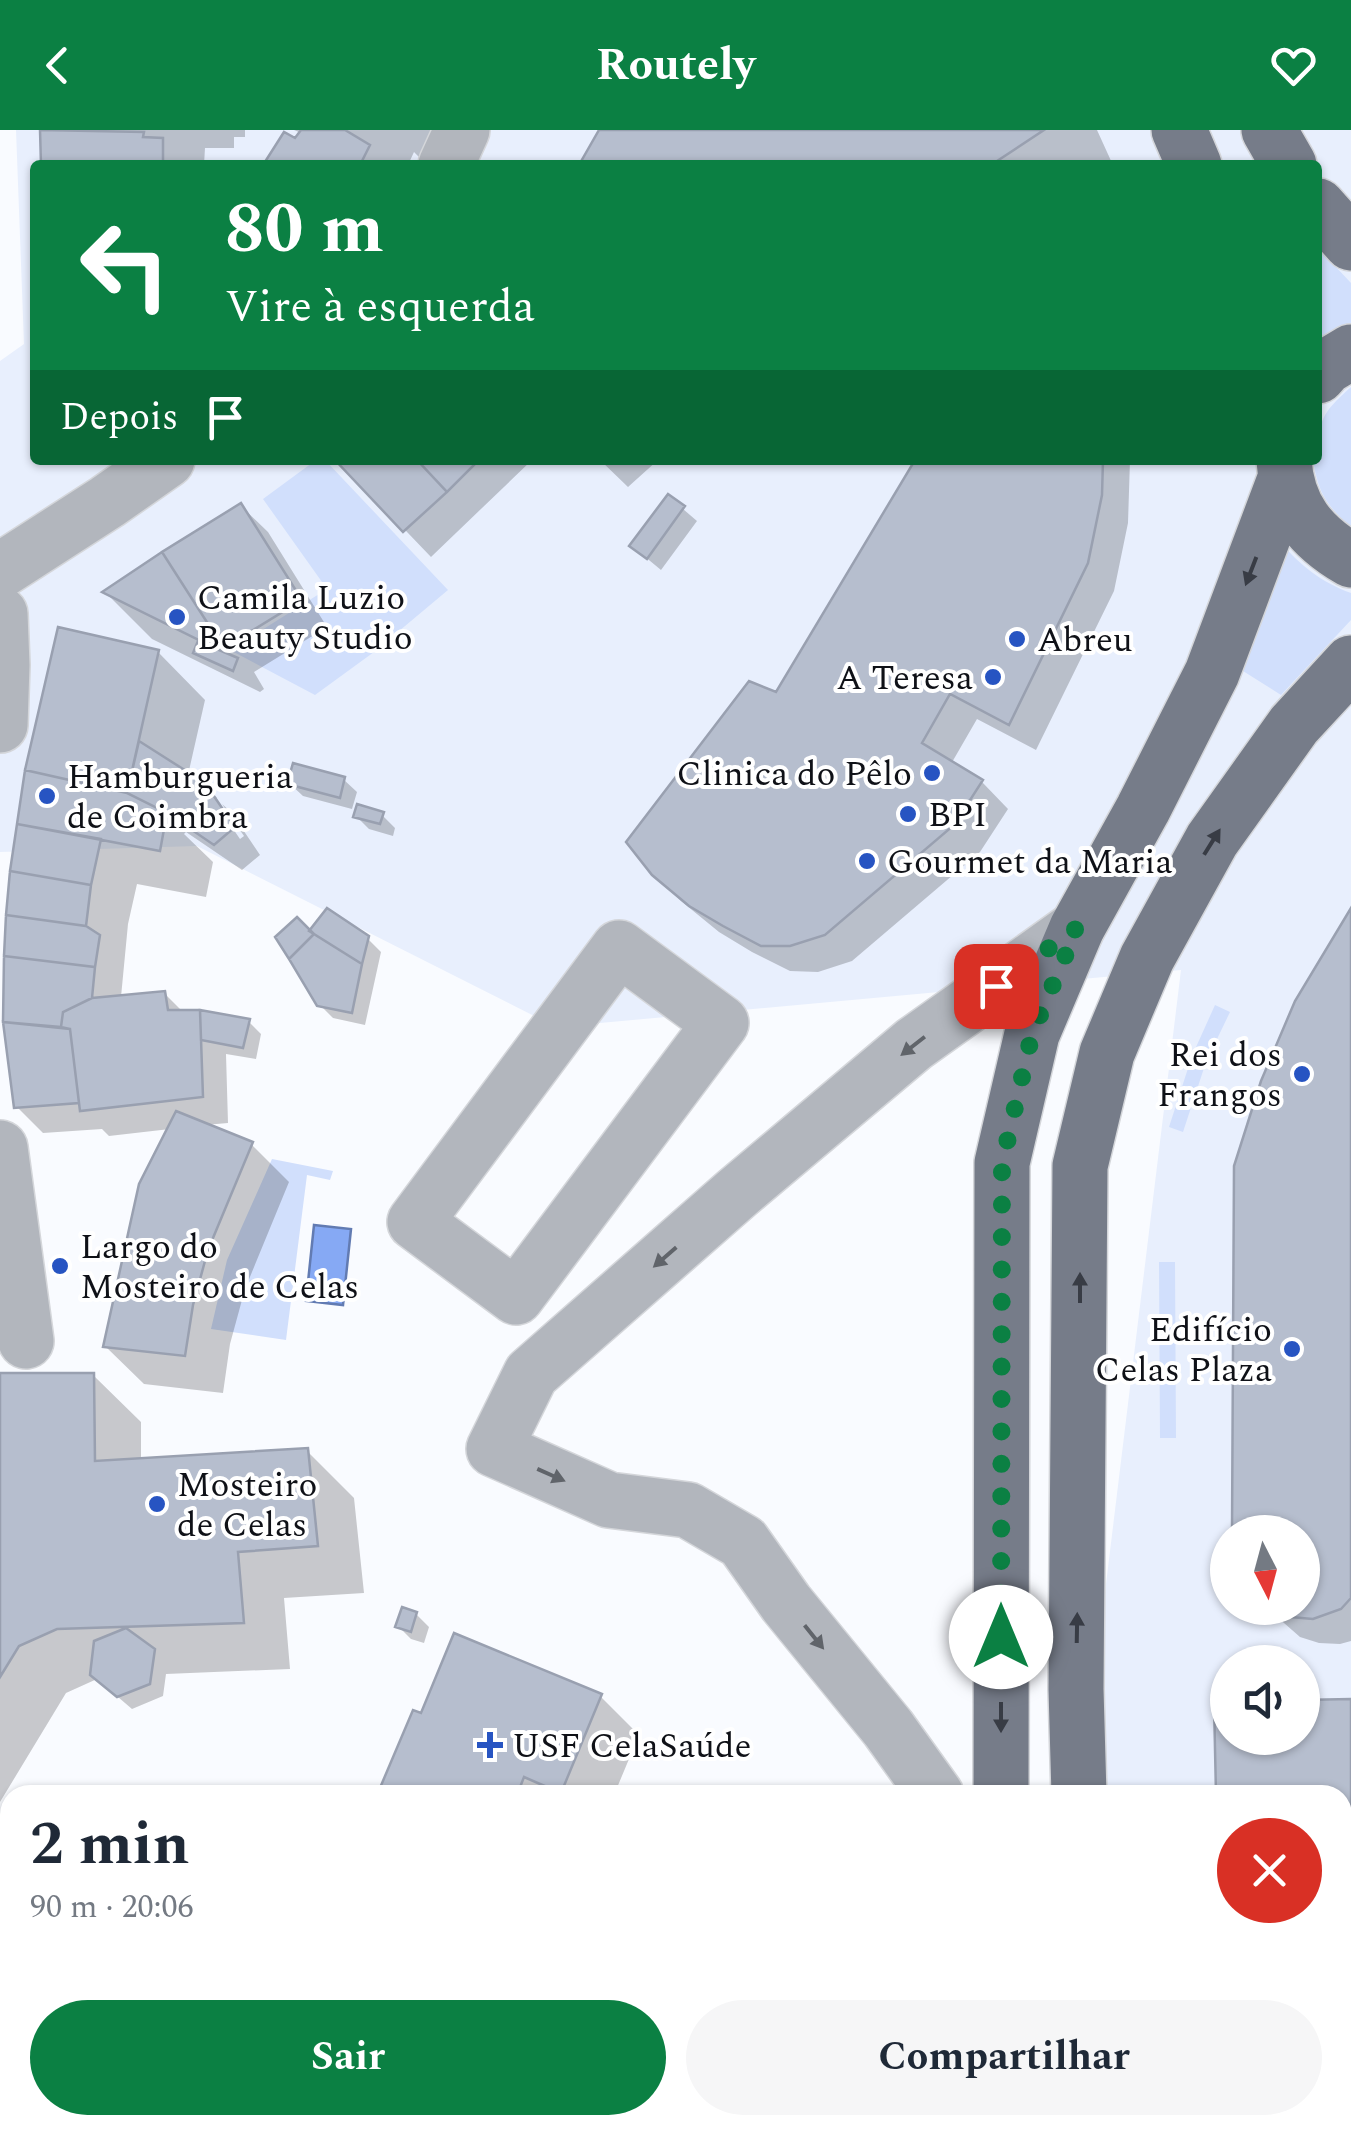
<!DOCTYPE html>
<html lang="pt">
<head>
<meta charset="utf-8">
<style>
  :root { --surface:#fff; --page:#f6f6f7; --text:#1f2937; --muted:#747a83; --accent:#0b8043 }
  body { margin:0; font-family:Spectral,serif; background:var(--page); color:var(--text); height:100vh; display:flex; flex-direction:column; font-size:38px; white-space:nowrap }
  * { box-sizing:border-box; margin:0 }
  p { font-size:32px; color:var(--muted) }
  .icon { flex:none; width:55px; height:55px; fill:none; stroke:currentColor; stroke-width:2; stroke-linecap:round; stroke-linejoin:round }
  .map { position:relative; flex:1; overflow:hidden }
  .side { position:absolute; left:0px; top:1655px; width:1352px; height:350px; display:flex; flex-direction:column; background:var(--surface); border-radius:30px 30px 0 0; box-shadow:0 2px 8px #0004 }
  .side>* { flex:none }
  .guide { position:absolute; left:30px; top:30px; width:1292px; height:305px; border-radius:10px; box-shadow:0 2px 8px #0004; background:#0b8043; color:#fff; overflow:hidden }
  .needle { width:65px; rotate:174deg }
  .buttons { position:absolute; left:1210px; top:1385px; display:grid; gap:20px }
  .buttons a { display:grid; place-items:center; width:110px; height:110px; border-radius:50%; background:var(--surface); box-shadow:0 2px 8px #0004; font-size:50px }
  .pin { position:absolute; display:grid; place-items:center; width:85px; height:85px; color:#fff; margin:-42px; border-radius:20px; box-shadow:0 5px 15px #0006 }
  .me { position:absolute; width:110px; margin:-55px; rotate:0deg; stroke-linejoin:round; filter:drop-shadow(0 0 8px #0008) }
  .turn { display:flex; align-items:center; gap:35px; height:210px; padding:0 30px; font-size:45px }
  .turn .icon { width:130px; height:130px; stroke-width:2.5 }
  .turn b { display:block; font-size:70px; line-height:85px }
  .then { display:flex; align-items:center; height:95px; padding:0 30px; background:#0003; gap:20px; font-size:38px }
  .round { display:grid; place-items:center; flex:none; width:105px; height:105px; border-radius:52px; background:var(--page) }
  .overview { display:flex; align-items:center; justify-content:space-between; height:170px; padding:0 30px }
  h1 { font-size:60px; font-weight:700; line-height:75px }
  .action { display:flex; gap:20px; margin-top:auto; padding:20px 30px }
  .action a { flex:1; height:115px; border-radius:60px; background:var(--accent); color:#fff; font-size:40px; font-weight:700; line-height:115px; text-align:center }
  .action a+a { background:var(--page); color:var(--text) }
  header { display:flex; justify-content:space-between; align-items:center; height:130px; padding:0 30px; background:var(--accent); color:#fff; font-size:45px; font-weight:700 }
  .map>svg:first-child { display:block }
</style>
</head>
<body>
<header><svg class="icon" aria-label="back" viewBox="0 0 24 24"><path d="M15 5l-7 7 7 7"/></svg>Routely<svg class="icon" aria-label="heart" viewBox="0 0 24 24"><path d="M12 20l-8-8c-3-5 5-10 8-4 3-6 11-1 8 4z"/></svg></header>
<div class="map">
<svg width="1351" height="2005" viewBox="0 0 1351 2005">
  <rect width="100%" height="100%" fill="#f9fbff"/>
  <!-- built -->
  <path fill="#e8effd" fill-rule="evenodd" d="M 16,0 L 1351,0 L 1351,2005 L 1126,2005 L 1125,1995 L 1342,1995 L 1342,1665 L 1103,1665 L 1095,1544 L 1181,840 L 556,897 L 197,716 L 0,722 L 0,231 L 24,214 ZM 35,35 L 1318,35 L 1318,330 L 35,330 ZM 1228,1402 L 1302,1402 L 1302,1478 L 1228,1478 ZM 1228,1532 L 1302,1532 L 1302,1608 L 1228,1608 Z"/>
  <!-- green -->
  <path fill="#d1dffc" d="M 1318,118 L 1351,153 L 1351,195 L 1318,210 Z
    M 1351,257 L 1351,397 C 1327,376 1318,363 1313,330 L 1318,330 C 1318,290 1321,284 1351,257 Z
    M 316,330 L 325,330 L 448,460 L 374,522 L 315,565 L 230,520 L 327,459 L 263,369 Z
    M 1281,413 C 1301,436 1321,452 1351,463 L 1351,490 L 1281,565 L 1243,541 Z
    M 1215,875 L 1230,882 L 1206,932 L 1183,1002 L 1169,997 L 1192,926 Z
    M 272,1029 L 333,1041 L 330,1050 L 307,1045 L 286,1210 L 211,1199 L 227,1130 Z
    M 1159,1132 L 1175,1132 L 1176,1308 L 1160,1308 Z
    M 470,1995 L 720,1995 L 723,2005 L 480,2005 Z"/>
  <!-- water -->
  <path fill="#86a9f4" stroke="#627bb2" stroke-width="2.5" d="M 314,1095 L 351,1099 L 343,1175 L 306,1171 Z"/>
  <!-- shadow -->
  <path fill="#0003" d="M 43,0 L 245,0 L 245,7 L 234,7 L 234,18 L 205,18 L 204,35 L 44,35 Z
    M 294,0 L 479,0 L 425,33 L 414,22 L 408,35 L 395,35 L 381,30 L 387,35 L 266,35 L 296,12 L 301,3 Z
    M 602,0 L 1097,0 L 1112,33 L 581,35 Z
    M 338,330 L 532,330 L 431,427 Z
    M 600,330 L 658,330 L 628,357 Z
    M 918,330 L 1130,330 L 1128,393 L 1114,461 L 1036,620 L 977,589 L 951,634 L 982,652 L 1008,679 L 980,722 L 852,831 L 818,842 L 790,841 L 752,822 L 719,802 L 681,771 L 654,743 L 777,566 Z
    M 669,367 L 697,391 L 661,440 L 632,416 Z
    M 241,376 L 268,402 L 327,497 L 254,542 L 264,559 L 260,562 L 152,509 L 106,463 Z
    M 158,522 L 205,570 L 188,645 L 203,654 L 217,668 L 212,668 L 240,709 L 244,706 L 222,674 L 231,682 L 260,725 L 242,740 L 186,702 L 184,704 L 213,732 L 206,767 L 137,754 L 128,794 L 121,867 L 164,863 L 183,882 L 248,891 L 261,904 L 256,929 L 226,924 L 228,993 L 205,995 L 251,1014 L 289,1052 L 245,1159 L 230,1214 L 223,1263 L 144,1254 L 106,1217 L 170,999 L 109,1006 L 102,999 L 43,1003 L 17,977 L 6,892 L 9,785 Z
    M 343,649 L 357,662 L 352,679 L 303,666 L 289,653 Z
    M 382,685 L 395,698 L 393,706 L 369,699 L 356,686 Z
    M 1351,783 L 1351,1511 L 1340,1514 L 1319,1513 L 1300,1507 L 1267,1478 L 1302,1478 L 1302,1402 L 1235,1402 L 1236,1037 Z
    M 310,803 L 367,808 L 381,822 L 365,895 L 333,888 L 319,874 L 278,808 Z
    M 93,1245 L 141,1292 L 141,1331 L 307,1321 L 354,1368 L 364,1463 L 284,1468 L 290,1539 L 166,1544 L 163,1566 L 132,1579 L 97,1549 L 66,1563 L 0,1672 L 0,1246 Z
    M 416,1484 L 429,1497 L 424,1513 L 411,1509 L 398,1496 Z
    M 601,1567 L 639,1605 L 614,1665 L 380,1665 Z
    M 1351,1572 L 1351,2005 L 1226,2005 L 1226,1995 L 1342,1995 L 1342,1665 L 1219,1665 L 1228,1608 L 1302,1608 Z"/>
  <!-- building -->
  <path fill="#b6bece" stroke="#99a0b0" stroke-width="2.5" d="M 40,0 L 144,2 L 143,7 L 163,8 L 163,35 L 41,35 Z
    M 301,0 L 345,0 L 370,15 L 360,35 L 263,35 L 284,2 L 295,8 Z
    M 599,0 L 1044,0 L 991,35 L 579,35 Z
    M 335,330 L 417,330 L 447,362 L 403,402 Z
    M 417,330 L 479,330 L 447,362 Z
    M 915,330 L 1103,330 L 1102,365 L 1088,433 L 1009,595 L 950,564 L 922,613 L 983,650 L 954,695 L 825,805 L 790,816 L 761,816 L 723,796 L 689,776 L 652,745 L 626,712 L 749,551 L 776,562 Z
    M 668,364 L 685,376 L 647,429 L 629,416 Z
    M 241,373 L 302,470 L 227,516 L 222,509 L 219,511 L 162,422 Z
    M 162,422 L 219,511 L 211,516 L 102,462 Z
    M 58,497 L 159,520 L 127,663 L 25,640 Z
    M 198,511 L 238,528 L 233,541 L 193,523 Z
    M 139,611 L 205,653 L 235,697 L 214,715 L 167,683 L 127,663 Z
    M 293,633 L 345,647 L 340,668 L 287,654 Z
    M 25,640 L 127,663 L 167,683 L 160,721 L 17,694 Z
    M 357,674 L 384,682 L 380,694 L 353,687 Z
    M 17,694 L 101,709 L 91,755 L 10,741 Z
    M 10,741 L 91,755 L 86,796 L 6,785 Z
    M 327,778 L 369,806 L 362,834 L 309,801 Z
    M 1351,778 L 1351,1468 L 1341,1479 L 1313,1489 L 1290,1487 L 1266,1478 L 1302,1478 L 1302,1402 L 1232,1402 L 1234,1036 L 1261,951 L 1295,871 Z
    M 6,785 L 86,796 L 100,805 L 95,837 L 4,826 Z
    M 297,787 L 314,804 L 289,829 L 275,807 Z
    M 314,804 L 362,834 L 352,883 L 317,876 L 289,829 Z
    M 4,826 L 95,837 L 92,868 L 63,882 L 61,897 L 3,892 Z
    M 165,861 L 168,880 L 200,880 L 203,967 L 80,981 L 70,899 L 61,897 L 63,882 L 92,868 Z
    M 200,880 L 250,889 L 243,918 L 201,910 Z
    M 3,892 L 70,899 L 79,973 L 14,978 Z
    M 176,981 L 253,1012 L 208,1120 L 193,1175 L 185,1226 L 103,1217 L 139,1054 Z
    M 0,1243 L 94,1243 L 95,1331 L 308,1318 L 318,1416 L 238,1422 L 244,1493 L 57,1499 L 19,1516 L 0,1547 Z
    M 402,1477 L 417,1482 L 411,1502 L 395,1497 Z
    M 126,1498 L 155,1519 L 150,1554 L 117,1567 L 90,1545 L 94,1511 Z
    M 454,1503 L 602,1564 L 561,1663 L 524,1647 L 517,1665 L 377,1665 L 413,1580 L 421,1583 Z
    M 1351,1569 L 1351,2004 L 1223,2005 L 1223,1995 L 1342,1995 L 1342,1665 L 1216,1665 L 1214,1572 L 1228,1572 L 1228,1608 L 1302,1608 L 1302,1570 Z
    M 0,1861 L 10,1865 L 10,1995 L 205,1995 L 229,2005 L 0,2005 Z"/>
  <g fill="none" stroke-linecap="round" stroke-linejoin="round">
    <!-- minor casing -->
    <g stroke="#d4d6da" stroke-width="58">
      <path id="minor" d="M 446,35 L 462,0
        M 0,441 L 107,372 L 167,330
        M 0,484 L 2,535 L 0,595
        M 619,818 L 721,893 L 516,1167 L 415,1092 Z
        M 0,1018 L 26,1211
        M 936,1665 L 888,1598 L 786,1473 L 743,1412 L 688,1380 L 609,1370 L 494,1319 L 531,1244 L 736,1064 L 914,914 L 1077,798"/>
    </g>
    <!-- major casing -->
    <g stroke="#d4d6da" stroke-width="58">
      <path id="major" d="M 1179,0 L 1194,35
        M 1269,0 L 1289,35
        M 1318,76 L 1351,113
        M 1318,246 L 1326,237 L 1351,222
        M 1284,330 C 1287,378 1311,407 1351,430
        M 1001,1665 L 1002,1033 L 1032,904 L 1077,798 L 1143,679 L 1212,543 L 1285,349
        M 1079,1665 L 1076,1559 L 1080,1036 L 1107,923 L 1147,828 L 1212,710 L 1294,595 L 1351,533
        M 1007,1995 L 1007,2005
        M 1085,1995 L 1085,2005"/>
    </g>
    <!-- minor -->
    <use href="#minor" stroke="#b2b6bd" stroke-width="55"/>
    <!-- major -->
    <use href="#major" stroke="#767c89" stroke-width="55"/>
  </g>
  <!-- one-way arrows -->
  <defs><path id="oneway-solid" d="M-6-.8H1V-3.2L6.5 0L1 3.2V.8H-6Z" transform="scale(2.5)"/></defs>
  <g fill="#383c45">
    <use href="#oneway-solid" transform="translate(1251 441) rotate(111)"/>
    <use href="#oneway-solid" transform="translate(1212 712) rotate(-58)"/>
    <use href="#oneway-solid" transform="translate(1080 1158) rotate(-90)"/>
    <use href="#oneway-solid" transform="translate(1077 1498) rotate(-89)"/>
    <use href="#oneway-solid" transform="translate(1001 1587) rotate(90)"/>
  </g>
  <g fill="#60646a">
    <use href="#oneway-solid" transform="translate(913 916) rotate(142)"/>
    <use href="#oneway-solid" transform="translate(665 1127) rotate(139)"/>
    <use href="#oneway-solid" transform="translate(551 1345) rotate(24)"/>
    <use href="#oneway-solid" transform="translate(814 1507) rotate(51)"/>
  </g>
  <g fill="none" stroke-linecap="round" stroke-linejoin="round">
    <!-- route -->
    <path stroke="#0b8043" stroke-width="18" stroke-dasharray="0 32.4" d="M 996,856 L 1077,798 L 1032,904 L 1002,1034 L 1001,1507"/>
  </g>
  <!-- markers -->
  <g fill="#2754c2" stroke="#fff" stroke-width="4">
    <circle cx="177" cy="487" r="10"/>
    <circle cx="1017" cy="509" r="10"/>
    <circle cx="993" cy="547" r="10"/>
    <circle cx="932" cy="643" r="10"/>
    <circle cx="47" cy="666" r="10"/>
    <circle cx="908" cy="684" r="10"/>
    <circle cx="867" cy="731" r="10"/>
    <circle cx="1302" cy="944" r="10"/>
    <circle cx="60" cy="1136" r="10"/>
    <circle cx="1292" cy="1219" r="10"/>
    <circle cx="157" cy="1374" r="10"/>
    <path d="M485 1600h10v10h10v10h-10v10h-10v-10h-10v-10h10z"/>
  </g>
  <g text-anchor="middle" stroke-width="8" stroke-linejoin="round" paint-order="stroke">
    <!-- poi labels -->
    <g font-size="35" fill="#0f1117" stroke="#fff" text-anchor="start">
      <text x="197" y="479">Camila Luzio<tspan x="197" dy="40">Beauty Studio</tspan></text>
      <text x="1037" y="521">Abreu</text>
      <text x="973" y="559" text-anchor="end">A Teresa</text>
      <text x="912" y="655" text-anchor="end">Clinica do Pêlo</text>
      <text x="67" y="658">Hamburgueria<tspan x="67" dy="40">de Coimbra</tspan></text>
      <text x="928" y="696">BPI</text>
      <text x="887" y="743">Gourmet da Maria</text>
      <text x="1282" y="936" text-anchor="end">Rei dos<tspan x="1282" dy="40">Frangos</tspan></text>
      <text x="80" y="1128">Largo do<tspan x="80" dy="40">Mosteiro de Celas</tspan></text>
      <text x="1272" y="1211" text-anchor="end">Edifício<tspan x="1272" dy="40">Celas Plaza</tspan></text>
      <text x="177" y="1366">Mosteiro<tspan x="177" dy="40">de Celas</tspan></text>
      <text x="512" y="1627">USF CelaSaúde</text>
    </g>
  </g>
</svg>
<div class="buttons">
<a><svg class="needle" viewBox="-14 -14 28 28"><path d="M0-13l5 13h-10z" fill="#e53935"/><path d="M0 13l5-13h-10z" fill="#747a83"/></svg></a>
<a><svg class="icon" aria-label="sound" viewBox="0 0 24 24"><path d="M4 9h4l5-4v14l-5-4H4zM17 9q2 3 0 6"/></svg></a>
</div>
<div class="pin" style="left:996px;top:856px;background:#d93025"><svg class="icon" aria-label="arrive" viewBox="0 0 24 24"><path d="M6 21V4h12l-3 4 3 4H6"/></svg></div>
<svg class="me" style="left:1001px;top:1507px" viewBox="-20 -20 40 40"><circle r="19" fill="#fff"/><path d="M0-13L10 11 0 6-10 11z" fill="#0b8043"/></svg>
<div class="guide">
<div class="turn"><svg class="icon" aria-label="left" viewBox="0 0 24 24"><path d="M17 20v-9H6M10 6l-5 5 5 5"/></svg><div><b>80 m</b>Vire à esquerda</div></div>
<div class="then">Depois<svg class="icon" aria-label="arrive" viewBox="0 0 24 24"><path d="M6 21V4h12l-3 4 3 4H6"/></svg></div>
</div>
<section class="side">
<div class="overview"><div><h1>2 min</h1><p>90 m · 20:06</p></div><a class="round" style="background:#d93025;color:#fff"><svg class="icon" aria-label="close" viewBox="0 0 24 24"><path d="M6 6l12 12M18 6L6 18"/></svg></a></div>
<div class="action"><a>Sair</a><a>Compartilhar</a></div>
</section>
</div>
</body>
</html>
